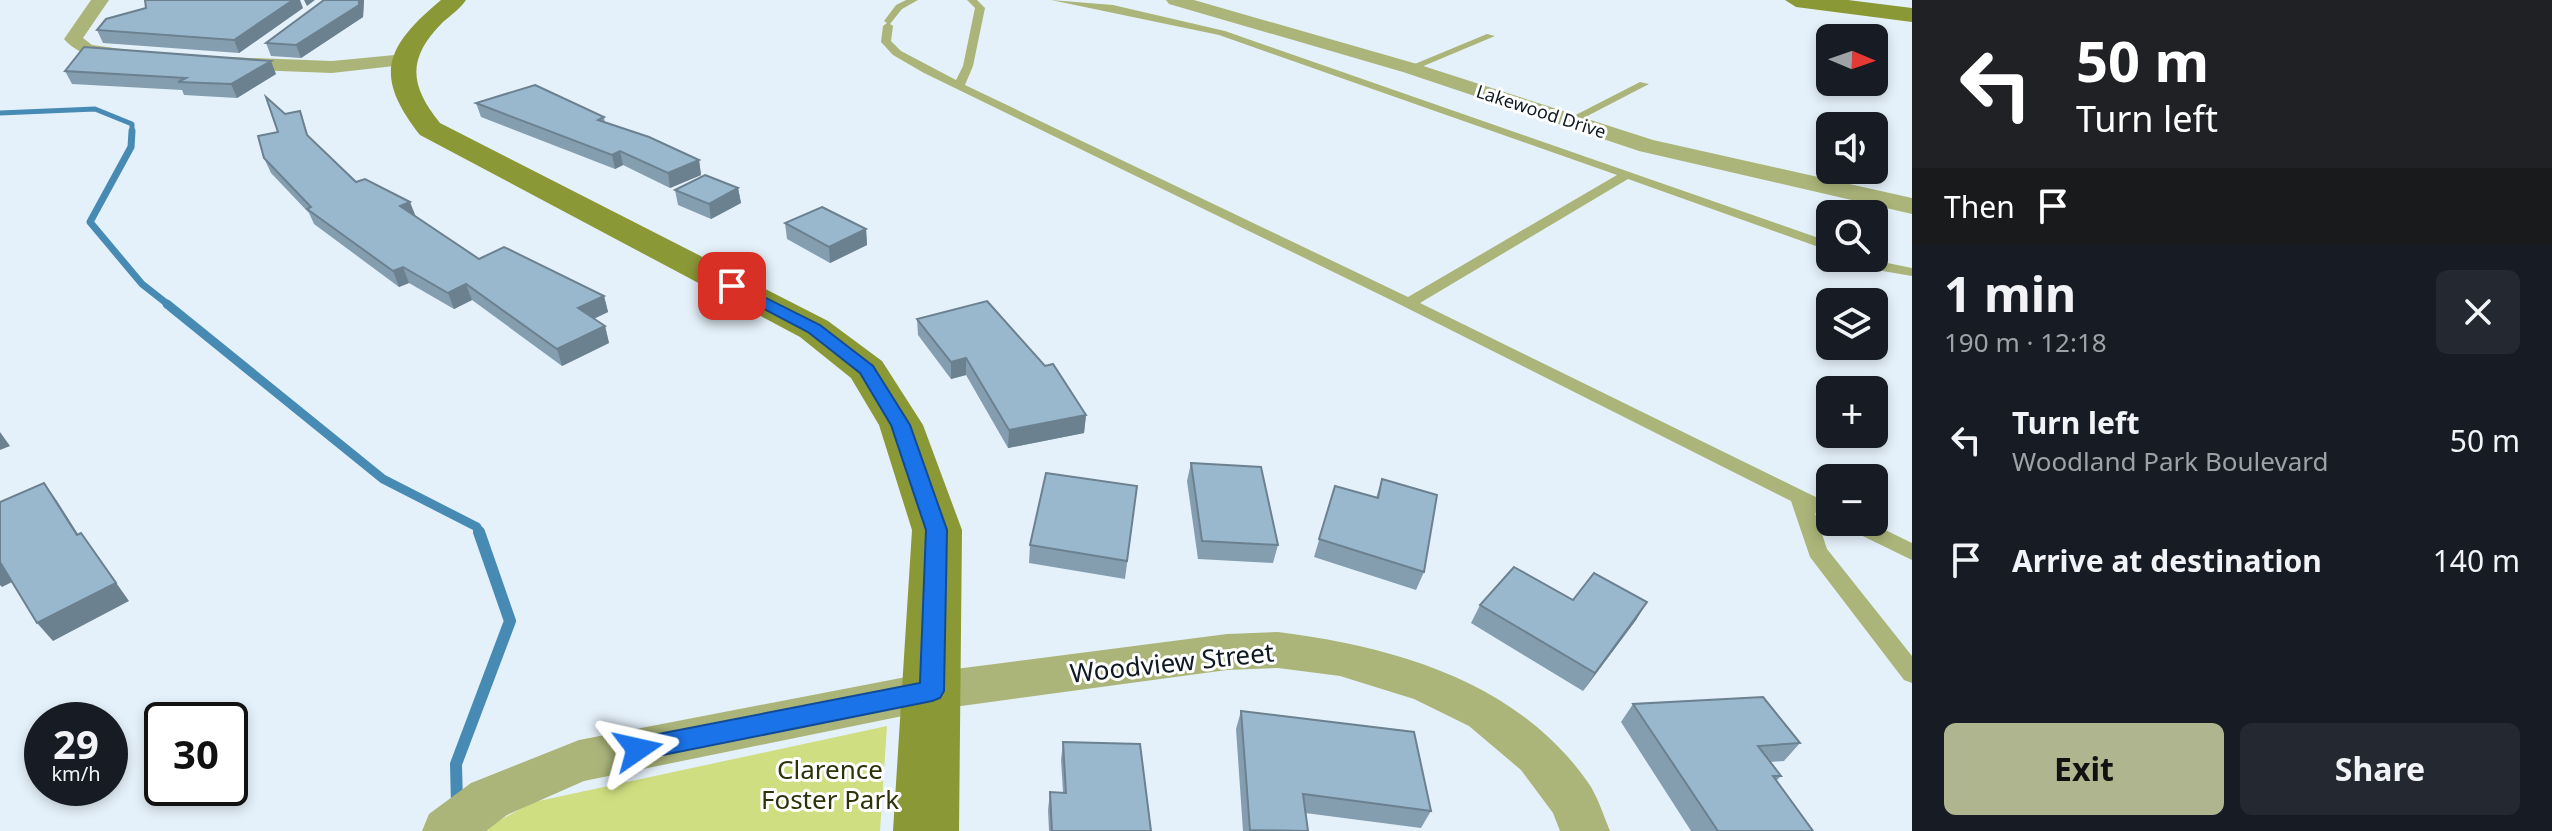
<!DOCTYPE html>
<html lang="en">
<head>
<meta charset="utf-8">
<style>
  :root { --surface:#171b24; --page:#242831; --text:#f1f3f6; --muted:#9ea1a6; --accent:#afb58e }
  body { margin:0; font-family:"Noto Sans",sans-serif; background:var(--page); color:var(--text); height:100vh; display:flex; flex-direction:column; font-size:30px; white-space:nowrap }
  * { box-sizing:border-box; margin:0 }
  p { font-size:26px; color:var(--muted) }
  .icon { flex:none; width:44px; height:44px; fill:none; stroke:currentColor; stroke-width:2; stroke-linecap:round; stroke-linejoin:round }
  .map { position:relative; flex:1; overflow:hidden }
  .panel { display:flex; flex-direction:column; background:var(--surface); width:640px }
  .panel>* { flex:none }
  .hud { background:#202124; color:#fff; overflow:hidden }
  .needle { width:52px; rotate:92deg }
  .tools { position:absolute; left:1816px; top:24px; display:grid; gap:16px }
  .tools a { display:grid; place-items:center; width:72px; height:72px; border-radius:12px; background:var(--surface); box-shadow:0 4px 12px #0003; font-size:40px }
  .speed { position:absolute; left:24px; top:702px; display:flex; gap:16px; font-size:40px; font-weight:700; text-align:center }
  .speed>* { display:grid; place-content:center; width:104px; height:104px; border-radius:50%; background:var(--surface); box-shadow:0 4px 12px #0003; line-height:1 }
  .speed small { font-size:20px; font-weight:400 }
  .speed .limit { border:4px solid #111; border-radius:12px; background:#fff; color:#111 }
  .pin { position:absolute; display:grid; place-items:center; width:68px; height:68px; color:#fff; margin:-34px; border-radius:16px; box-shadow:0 4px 12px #0006 }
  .me { position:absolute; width:88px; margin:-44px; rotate:79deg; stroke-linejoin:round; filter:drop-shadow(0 0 6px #0008) }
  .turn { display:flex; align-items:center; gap:28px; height:168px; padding:0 32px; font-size:36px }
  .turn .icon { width:104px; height:104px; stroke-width:2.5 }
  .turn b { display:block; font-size:56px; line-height:68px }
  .then { display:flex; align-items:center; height:76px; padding:0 32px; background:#0003; gap:16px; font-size:30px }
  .round { display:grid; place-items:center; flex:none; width:84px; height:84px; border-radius:12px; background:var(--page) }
  .summary { display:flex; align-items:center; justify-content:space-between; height:136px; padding:0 32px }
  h1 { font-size:48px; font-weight:700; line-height:60px }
  .action { display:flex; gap:16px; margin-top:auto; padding:16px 32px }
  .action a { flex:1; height:92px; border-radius:12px; background:var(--accent); color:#111; font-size:32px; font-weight:700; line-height:92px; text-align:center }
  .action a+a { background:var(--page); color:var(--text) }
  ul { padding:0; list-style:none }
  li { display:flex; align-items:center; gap:24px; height:120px; padding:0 32px }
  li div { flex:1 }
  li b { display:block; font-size:30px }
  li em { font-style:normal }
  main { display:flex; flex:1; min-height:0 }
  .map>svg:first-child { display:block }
</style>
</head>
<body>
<main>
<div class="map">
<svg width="1912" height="831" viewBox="0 0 1912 831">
  <rect width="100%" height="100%" fill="#e5f1fa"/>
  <!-- green -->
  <path fill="#cfde80" d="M 887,726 L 880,831 L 479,831 L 534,802 Z"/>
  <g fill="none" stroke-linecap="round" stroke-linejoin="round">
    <!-- stream-far3 -->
    <path stroke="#478bb5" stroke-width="5" d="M 0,113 L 95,109 L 132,124 L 132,133"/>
    <!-- stream-far2 -->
    <path stroke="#478bb5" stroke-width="7" d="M 132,131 L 131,147 L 90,222 L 142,284 L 170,306"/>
    <!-- stream-far1 -->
    <path stroke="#478bb5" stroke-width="9" d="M 167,304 L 383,479 L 477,527 L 479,534"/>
    <!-- stream -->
    <path stroke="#478bb5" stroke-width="12" d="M 457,805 L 456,764 L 510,621 L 479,532"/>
    <!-- lane -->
    <path fill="#abb57a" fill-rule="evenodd" d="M 906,0 L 918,0 L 902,9 L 890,24 L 893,26 L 891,41 L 901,51 L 956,80 L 963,66 L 975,8 L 967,0 L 977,0 L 985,8 L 973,66 L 965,85 L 1408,297 L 1617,175 L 1219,35 L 1051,0 L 1113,5 L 1225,31 L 1830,242 L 1830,251 L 1628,179 L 1420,303 L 1830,504 L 1830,519 L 1815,513 L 1827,549 L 1912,656 L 1912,683 L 1904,680 L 1810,557 L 1791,501 L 1393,301 L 924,73 L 893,55 L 881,42 L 883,26 L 887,23 L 884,21 L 896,5 Z
      M 1487,34 L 1495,36 L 1414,70 L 1405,68 Z
      M 1640,82 L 1649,84 L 1572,124 L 1562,122 Z
      M 1845,258 L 1863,258 L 1912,268 L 1912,276 L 1859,267 Z
      M 1841,522 L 1869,522 L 1912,543 L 1912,560 L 1844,527 Z"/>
    <!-- street -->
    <path fill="#abb57a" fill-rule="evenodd" d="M 91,0 L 109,0 L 83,38 L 92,45 L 136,51 L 139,55 L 136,59 C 113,65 79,57 64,39 Z
      M 1166,0 L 1194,0 L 1417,64 L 1653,140 L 1912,198 L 1912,214 L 1639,151 L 1403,72 L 1169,4 Z
      M 405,54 L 412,56 L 415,60 L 412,64 L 332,73 L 226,69 L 216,63 L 226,57 L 332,61 Z
      M 1278,632 C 1395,647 1516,681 1587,781 C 1598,796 1603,815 1610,831 L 1560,831 L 1553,813 L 1521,770 L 1469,726 L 1414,699 L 1340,676 L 1278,668 L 1227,670 L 932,710 L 584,781 L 507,815 L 486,831 L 422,831 L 429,814 L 471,783 L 579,740 L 932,672 L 1227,634 Z"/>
    <!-- secondary -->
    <path fill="#8b9836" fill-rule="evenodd" d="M 441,0 L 466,0 C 460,9 451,15 443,22 C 407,58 409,85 440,123 L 828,321 L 882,361 L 923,425 L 962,530 L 959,831 L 893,831 L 912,530 L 879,425 L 851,378 L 800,337 L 420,135 C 373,75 385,47 441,0 Z
      M 1785,0 L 1848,0 L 1912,8 L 1912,22 L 1796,7 Z"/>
  </g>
  <!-- wall -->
  <path fill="#849eb0" d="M 324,0 L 364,0 L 363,17 L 301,58 L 271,56 L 266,43 Z
    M 303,8 L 239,53 L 103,43 L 97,30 Z
    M 65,71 L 276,74 L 237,98 L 184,95 L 182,90 L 72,84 Z
    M 476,103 L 604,117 L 605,123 L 699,160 L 701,175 L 670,188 L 623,165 L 615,169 L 481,117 Z
    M 300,111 L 309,138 L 356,182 L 415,216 L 479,259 L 604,296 L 608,312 L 594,319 L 605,326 L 609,343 L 562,366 L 472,300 L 454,309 L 409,283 L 399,287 L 314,224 L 309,213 L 271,173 L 264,158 L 278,132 L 285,114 Z
    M 738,188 L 741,203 L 711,219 L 678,205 L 675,190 Z
    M 785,223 L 866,229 L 867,245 L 830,263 L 787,239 Z
    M 917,319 L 1086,415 L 1084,433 L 1008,448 L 966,375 L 951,379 L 918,335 Z
    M 1191,463 L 1278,545 L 1273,563 L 1198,559 L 1187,481 Z
    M 1382,479 L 1424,572 L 1416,590 L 1314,557 L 1335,486 L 1376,498 Z
    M 1137,486 L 1125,579 L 1029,563 L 1030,545 Z
    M 1573,600 L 1647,602 L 1636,620 L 1583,691 L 1471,623 L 1480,605 Z
    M 1633,704 L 1800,743 L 1784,761 L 1770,762 L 1781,776 L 1776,781 L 1813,831 L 1691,831 L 1621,722 Z
    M 1241,711 L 1431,811 L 1421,828 L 1305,813 L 1308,831 L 1243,831 L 1236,729 Z
    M 1063,742 L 1151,831 L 1049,831 L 1048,810 L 1050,792 L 1063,792 L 1061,760 Z"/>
  <!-- shaded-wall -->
  <path fill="#6c8190" d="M 293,0 L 300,0 L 303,8 L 239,53 L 234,40 Z
    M 304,0 L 315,0 L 307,6 Z
    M 359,0 L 364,0 L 363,17 L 301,58 L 296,45 Z
    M 271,61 L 276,74 L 237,98 L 231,84 Z
    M 620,151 L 623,165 L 615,169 L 612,155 Z
    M 699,160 L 701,175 L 670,188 L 668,173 Z
    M 738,188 L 741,203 L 711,219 L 709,204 Z
    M 410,202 L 416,217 L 400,206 Z
    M 866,229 L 867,245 L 830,263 L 829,247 Z
    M 403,267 L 409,283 L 399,287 L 393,271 Z
    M 466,284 L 472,300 L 454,309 L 448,293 Z
    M 604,296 L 608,312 L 582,324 L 578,308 Z
    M 605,326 L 609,343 L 562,366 L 557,349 Z
    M 966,358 L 966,375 L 951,379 L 951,362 Z
    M 1086,415 L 1084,433 L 1008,448 L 1009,430 Z
    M 0,432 L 10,446 L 0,450 Z
    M 44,483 L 57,501 L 90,553 L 77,535 Z
    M 81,533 L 129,601 L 53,641 L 37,623 Z
    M 0,562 L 16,580 L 2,587 L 0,585 Z
    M 1647,602 L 1636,620 L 1583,691 L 1595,673 Z"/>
  <!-- building -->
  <path fill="#9ab8cd" stroke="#6c8190" stroke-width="2" d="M 145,0 L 293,0 L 234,40 L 97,30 L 106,19 L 146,8 Z
    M 324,0 L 359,0 L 359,5 L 296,45 L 266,43 Z
    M 84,47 L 271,61 L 231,84 L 178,82 L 186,78 L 65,71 Z
    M 535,85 L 604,117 L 598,120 L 649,137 L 699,160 L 668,173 L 620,151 L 612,155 L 476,103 Z
    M 266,97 L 285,114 L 300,111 L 307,135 L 356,182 L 365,179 L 410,202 L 400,206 L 479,259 L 504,247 L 604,296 L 578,308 L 605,326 L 557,349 L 466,284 L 448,293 L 403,267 L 393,271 L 307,209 L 311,207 L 264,158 L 258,136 L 278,132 Z
    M 705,175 L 738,188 L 709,204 L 675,190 Z
    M 822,207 L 866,229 L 829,247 L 785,223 Z
    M 987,301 L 1045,366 L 1053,364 L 1086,415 L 1009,430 L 966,358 L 951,362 L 917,319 Z
    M 1191,463 L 1261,467 L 1278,545 L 1202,541 Z
    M 1046,473 L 1137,486 L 1127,561 L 1030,545 Z
    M 1382,479 L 1437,495 L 1424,572 L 1319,539 L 1335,486 L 1378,498 Z
    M 44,483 L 77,535 L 81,533 L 116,583 L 37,623 L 0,562 L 0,502 Z
    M 1514,567 L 1573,600 L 1594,573 L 1647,602 L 1595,673 L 1480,605 Z
    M 1763,697 L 1800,743 L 1758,746 L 1781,776 L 1773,776 L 1813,831 L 1718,831 L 1633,704 Z
    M 1241,711 L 1414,732 L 1431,811 L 1303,794 L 1308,831 L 1250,830 Z
    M 1063,742 L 1140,744 L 1151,831 L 1052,831 L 1050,792 L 1066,793 Z"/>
  <!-- route -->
  <path fill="#1a73e8" stroke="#114b97" stroke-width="2" d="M 732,281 L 820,325 L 873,366 L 910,425 L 947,530 L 944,691 L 940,698 L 932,701 L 638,760 L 629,757 L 625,749 L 629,741 L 638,738 L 920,683 L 926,530 L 891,425 L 860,373 L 808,332 L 726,289 L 726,283 Z"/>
  <g text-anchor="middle" stroke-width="6" stroke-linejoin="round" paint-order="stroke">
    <!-- far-street labels -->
    <g font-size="18" fill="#0f1a22" stroke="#fff">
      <text transform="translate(1541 112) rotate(18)" y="6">Lakewood Drive</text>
    </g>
    <!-- near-street labels -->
    <g font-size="26" fill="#0f1a22" stroke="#fff">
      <text transform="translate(1172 663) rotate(-6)" y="9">Woodview Street</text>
    </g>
    <!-- near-park labels -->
    <g font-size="26" fill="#2d320a" stroke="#fff">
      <text x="830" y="779">Clarence<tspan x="830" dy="30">Foster Park</tspan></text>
    </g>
  </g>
</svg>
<div class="tools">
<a><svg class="needle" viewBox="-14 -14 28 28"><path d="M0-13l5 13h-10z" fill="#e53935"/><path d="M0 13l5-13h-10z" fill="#9ea1a6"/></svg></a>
<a><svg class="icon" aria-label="sound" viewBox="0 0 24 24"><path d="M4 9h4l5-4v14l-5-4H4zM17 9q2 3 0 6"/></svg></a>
<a><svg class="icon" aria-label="search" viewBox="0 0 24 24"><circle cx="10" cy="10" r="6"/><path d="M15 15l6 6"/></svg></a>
<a><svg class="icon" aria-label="layers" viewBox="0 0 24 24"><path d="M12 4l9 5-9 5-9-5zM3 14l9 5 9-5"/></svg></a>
<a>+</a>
<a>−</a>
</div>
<div class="speed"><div>29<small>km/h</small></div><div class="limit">30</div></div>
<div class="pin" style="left:732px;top:286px;background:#d93025"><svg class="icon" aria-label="arrive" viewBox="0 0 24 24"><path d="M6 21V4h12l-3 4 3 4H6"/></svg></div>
<svg class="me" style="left:638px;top:749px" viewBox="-20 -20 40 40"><path d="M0-17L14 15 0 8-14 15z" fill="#1a73e8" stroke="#fff" stroke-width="4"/></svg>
</div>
<section class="panel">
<div class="hud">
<div class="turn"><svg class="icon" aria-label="left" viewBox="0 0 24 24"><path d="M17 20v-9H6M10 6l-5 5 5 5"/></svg><div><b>50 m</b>Turn left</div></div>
<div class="then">Then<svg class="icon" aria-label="arrive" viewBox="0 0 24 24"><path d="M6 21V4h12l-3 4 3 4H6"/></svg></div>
</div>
<div class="summary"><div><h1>1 min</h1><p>190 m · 12:18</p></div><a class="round"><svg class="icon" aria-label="close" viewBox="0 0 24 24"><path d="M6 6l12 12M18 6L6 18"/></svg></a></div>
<ul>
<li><svg class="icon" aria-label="left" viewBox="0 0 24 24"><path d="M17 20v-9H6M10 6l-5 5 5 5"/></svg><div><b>Turn left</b><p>Woodland Park Boulevard</p></div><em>50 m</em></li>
<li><svg class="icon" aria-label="arrive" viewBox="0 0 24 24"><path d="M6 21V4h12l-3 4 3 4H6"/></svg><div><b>Arrive at destination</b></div><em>140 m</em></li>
</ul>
<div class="action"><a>Exit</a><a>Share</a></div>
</section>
</main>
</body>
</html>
